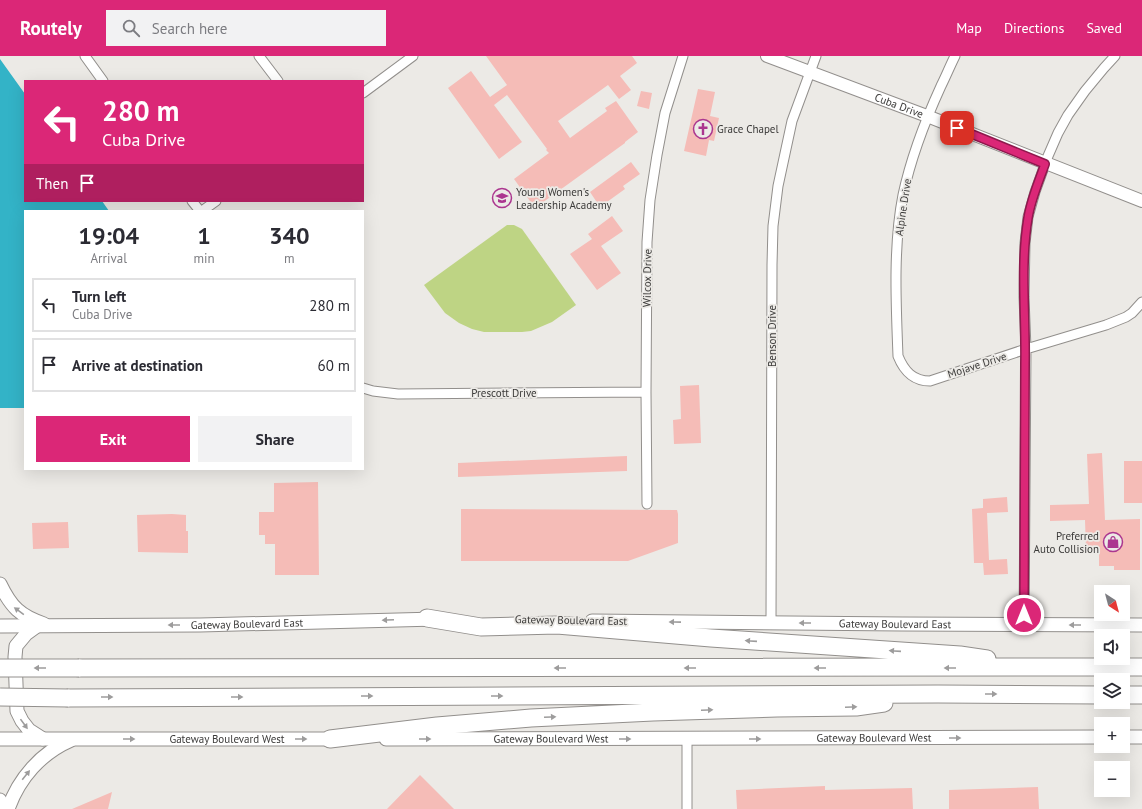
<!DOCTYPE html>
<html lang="en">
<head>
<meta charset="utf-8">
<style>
  :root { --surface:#fff; --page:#f2f2f3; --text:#2b2b33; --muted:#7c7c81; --line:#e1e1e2; --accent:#db2777 }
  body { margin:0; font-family:"PT Sans",sans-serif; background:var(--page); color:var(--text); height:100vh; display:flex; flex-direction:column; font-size:15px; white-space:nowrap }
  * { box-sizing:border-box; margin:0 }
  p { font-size:13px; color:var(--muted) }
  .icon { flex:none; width:22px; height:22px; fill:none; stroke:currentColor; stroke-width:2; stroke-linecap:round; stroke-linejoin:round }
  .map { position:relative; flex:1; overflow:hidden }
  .drawer { position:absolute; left:24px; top:154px; width:340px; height:260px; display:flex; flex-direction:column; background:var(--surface); border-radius:0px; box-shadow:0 4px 16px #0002 }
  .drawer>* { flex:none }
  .hud { position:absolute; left:24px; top:24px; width:340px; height:122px; border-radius:0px; box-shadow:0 4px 16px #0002; background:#db2777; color:#fff; overflow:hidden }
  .needle { width:26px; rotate:144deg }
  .controls { position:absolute; left:1094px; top:529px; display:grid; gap:8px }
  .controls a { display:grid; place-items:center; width:36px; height:36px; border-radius:0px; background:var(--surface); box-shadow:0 4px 16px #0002; font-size:20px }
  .pin { position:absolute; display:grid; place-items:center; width:34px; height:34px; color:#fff; margin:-17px; border-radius:8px; box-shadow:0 2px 6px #0006 }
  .me { position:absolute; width:44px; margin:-22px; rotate:0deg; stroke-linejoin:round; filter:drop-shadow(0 0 3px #0008) }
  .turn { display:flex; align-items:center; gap:14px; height:84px; padding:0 12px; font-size:18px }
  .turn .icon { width:52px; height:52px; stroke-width:2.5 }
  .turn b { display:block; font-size:28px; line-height:34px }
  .then { display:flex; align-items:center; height:38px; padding:0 12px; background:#0003; gap:8px; font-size:15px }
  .eta { display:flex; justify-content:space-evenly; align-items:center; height:68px; text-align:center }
  .eta b { font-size:24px; font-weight:600; line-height:28px }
  .primary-button { display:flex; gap:8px; margin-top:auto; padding:8px 12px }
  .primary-button a { flex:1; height:46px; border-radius:0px; background:var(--accent); color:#fff; font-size:16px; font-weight:600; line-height:46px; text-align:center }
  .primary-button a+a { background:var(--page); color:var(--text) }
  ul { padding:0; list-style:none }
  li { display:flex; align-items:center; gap:12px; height:54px; margin:0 8px 6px; padding:0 4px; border:2px solid var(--line); border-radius:0px }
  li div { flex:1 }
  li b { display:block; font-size:15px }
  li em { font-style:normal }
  header { display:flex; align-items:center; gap:24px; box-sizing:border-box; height:56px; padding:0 20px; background:var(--accent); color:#fff }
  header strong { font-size:19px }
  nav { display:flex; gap:22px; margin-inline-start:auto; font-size:14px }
  .search { width:280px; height:36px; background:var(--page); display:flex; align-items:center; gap:10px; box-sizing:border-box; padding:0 14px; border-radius:0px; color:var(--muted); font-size:15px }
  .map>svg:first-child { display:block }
</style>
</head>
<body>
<header>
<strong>Routely</strong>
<div class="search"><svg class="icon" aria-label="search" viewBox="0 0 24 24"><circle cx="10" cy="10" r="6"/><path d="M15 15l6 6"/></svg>Search here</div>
<nav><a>Map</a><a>Directions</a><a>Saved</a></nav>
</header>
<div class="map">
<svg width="1142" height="753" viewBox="0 0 1142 753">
  <rect width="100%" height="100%" fill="#eceae6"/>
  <!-- green -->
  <path fill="#bed484" d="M 507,169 L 514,169 L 522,173 L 576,249 L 552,266 L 531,275 L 522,276 L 484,276 L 472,273 L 459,267 L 445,257 L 424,229 Z"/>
  <!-- water -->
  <path fill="#33b3c7" d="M 0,3 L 25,38 L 25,145 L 102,145 L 109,155 L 25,155 L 25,352 L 0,352 Z"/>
  <!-- building -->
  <path fill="#f5bcb7" d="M 486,0 L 632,0 L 637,7 L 620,20 L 631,34 L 619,43 L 608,29 L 558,65 L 570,82 L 607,55 L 605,52 L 616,45 L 638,76 L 625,86 L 625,87 L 535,152 L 514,123 L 549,97 L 546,94 L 547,93 L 507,39 L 494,49 L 522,86 L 499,103 L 448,32 L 471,15 L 490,41 L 507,29 Z
    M 698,33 L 715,36 L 710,60 L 719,62 L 714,85 L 709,84 L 706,100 L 684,95 Z
    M 641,35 L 652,37 L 649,53 L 637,50 Z
    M 631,106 L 640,118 L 623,130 L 625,133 L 600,151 L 590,136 Z
    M 612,160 L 623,175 L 601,190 L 621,217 L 597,234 L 570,198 L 592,183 L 588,178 Z
    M 699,329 L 701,387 L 674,388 L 673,364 L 681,363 L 680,330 Z
    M 1102,397 L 1105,464 L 1140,463 L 1140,514 L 1114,514 L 1114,510 L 1099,510 L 1099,494 L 1086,494 L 1085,464 L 1050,465 L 1050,449 L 1089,448 L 1087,398 Z
    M 627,400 L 627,415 L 458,421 L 458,407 Z
    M 1124,405 L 1142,405 L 1142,447 L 1124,447 Z
    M 318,426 L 319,519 L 275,519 L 275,488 L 265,488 L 265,479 L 259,479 L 259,456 L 274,456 L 274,427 Z
    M 1007,441 L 1008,456 L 987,457 L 989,504 L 1007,503 L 1008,518 L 984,519 L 983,507 L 974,507 L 972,453 L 983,452 L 983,443 Z
    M 461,453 L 677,454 L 678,458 L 678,487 L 628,505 L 461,505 Z
    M 172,458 L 186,459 L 186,475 L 188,475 L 188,497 L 138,496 L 137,459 Z
    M 68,466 L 69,492 L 33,493 L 32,467 Z
    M 420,719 L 454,753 L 387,753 Z
    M 825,730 L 825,734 L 912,732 L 913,753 L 737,753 L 736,734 Z
    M 1038,731 L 1039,753 L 949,753 L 949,734 Z
    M 112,736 L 108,753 L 72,753 Z"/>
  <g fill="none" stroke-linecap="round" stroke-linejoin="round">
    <!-- minor casing -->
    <g stroke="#928f8c" stroke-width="11">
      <path id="minor" d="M 85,0 L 103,25
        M 259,0 L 278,25
        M 955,0 C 950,10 946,20 941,30 C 925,65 911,101 903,139 C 893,190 896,248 898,300 C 904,315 913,325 930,325 L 1026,293 L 1106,269 L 1126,261 L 1132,257 L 1142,246
        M 363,37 L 413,0
        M 192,145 L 200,155
        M 202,155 L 216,145
        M 363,332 L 373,335 L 398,338 L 646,336
        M 647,448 L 646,336 L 647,186 L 650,144 L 657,99 L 665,57 L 683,0
        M 771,567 L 772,209 L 773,170 L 778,130 L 792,65 L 816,0
        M 1024,569 L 1026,293 L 1024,241 L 1025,187 L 1028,161 L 1035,136 L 1048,100 L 1058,77 L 1068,59 L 1085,35 L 1104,12 L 1115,0
        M 687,683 L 687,753"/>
    </g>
    <!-- tertiary casing -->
    <g stroke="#928f8c" stroke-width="14">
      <g id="tertiary">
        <path id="s1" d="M 767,0 L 927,60 L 1142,145"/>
      </g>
    </g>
    <!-- secondary casing -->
    <g stroke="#928f8c" stroke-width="15">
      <g id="secondary">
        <path d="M 0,528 C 11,551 20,560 44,568"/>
        <path id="s2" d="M 592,565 L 902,568 L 1142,569"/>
        <path id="s3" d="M 0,570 L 200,569 L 436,563"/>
        <path d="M 37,570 L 26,578 L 16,590 L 15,601 L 17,655 L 22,665 L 29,674 L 43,683"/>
        <path d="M 1123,681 L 1142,681"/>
        <path id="s4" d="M 0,683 L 338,683"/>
        <path id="s5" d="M 386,683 L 1101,681"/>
        <path d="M 0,744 L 1,753"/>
        <path d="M 8,753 C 19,722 41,697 71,684"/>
      </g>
    </g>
    <!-- motorway casing -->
    <g stroke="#928f8c" stroke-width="19">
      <path id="motorway" d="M 427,562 L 481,571 L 557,569 L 711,582 L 960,599 L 987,603
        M 79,612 L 1142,611
        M 1123,639 L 1142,639
        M 68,642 L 938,638 L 1101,639
        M 330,683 L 437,670 L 531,662 L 653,656 L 777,652 L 856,651 L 884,647"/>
    </g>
    <!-- minor -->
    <use href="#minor" stroke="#fff" stroke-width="9"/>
    <!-- tertiary -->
    <use href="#tertiary" stroke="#fff" stroke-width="12"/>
    <!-- secondary -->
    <use href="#secondary" stroke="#fff" stroke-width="13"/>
    <!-- motorway -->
    <use href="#motorway" stroke="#fff" stroke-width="17"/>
    <!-- motorway-bridge casing -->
    <g stroke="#928f8c" stroke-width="19" stroke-linecap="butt">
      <path id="motorway-bridge" d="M 0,612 L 79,612
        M 0,641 L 68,642"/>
    </g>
    <!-- motorway-bridge -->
    <use href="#motorway-bridge" stroke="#fff" stroke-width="17"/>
  </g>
  <!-- one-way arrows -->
  <defs><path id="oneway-solid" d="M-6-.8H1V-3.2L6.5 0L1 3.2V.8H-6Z"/></defs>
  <g fill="#9d9c9c">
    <use href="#oneway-solid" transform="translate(19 555) rotate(-144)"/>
    <use href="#oneway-solid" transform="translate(388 564) rotate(178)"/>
    <use href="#oneway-solid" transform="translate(675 566) rotate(-179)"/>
    <use href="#oneway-solid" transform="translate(805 567) rotate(-180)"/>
    <use href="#oneway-solid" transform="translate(174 569) rotate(180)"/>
    <use href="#oneway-solid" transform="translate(1075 569) rotate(180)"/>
    <use href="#oneway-solid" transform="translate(751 585) rotate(-176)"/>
    <use href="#oneway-solid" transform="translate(895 595) rotate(-176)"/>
    <use href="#oneway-solid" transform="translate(40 612) rotate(180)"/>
    <use href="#oneway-solid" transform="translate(560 612) rotate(180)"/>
    <use href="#oneway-solid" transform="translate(690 612) rotate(180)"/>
    <use href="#oneway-solid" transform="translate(820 612) rotate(180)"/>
    <use href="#oneway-solid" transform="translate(950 612) rotate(180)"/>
    <use href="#oneway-solid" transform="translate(991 638)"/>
    <use href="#oneway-solid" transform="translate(367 640)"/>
    <use href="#oneway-solid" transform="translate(497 640)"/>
    <use href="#oneway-solid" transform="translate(107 641)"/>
    <use href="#oneway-solid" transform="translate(237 641)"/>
    <use href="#oneway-solid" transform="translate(851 651) rotate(-2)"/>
    <use href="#oneway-solid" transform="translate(707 654) rotate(-2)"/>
    <use href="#oneway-solid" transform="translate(550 661) rotate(-3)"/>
    <use href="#oneway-solid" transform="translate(24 668) rotate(54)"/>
    <use href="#oneway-solid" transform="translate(955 682)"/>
    <use href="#oneway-solid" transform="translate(129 683)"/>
    <use href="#oneway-solid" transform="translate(301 683)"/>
    <use href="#oneway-solid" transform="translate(425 683)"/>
    <use href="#oneway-solid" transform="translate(625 683)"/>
    <use href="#oneway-solid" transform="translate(755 683)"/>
    <use href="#oneway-solid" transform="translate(26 719) rotate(-51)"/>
  </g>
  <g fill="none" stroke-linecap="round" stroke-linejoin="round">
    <!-- route casing -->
    <g stroke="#8e194d" stroke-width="10">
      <path id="route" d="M 957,72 L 1045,108 C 1039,125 1031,143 1028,162 C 1020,210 1026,259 1025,308 C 1025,391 1025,475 1024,559"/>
    </g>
    <!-- route -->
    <use href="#route" stroke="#db2777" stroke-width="7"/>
  </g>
  <!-- icons -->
  <defs>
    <g id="church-ring" transform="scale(1)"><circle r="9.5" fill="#eceae6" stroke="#ab368f" stroke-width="1.5"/><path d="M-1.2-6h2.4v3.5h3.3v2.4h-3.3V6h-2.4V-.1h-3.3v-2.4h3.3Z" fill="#ab368f"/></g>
    <g id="school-ring" transform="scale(1)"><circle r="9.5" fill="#eceae6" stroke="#ab368f" stroke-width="1.5"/><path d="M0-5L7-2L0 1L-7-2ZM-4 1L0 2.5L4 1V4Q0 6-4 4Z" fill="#ab368f"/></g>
    <g id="shop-ring" transform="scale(1)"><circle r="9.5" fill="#eceae6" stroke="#ab368f" stroke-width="1.5"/><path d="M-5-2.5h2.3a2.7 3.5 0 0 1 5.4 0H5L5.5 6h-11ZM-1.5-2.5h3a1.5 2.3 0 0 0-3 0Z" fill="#ab368f"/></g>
  </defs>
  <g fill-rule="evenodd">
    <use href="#church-ring" x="703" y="73"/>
    <use href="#school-ring" x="502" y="142"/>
    <use href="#shop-ring" x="1113" y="486"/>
  </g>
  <g text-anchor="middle" stroke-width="3.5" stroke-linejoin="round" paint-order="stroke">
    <!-- street labels -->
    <g font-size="11" fill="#3b3a39" stroke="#eceae6">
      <text dy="4" stroke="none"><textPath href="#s1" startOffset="141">Cuba Drive</textPath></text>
      <text transform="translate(903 151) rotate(-81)" y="4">Alpine Drive</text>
      <text transform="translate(647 222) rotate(-89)" y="4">Wilcox Drive</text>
      <text transform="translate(772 280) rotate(-90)" y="4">Benson Drive</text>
      <text transform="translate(977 309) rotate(-18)" y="4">Mojave Drive</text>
      <text x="504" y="341">Prescott Drive</text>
      <text transform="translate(571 564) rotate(1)" y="4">Gateway Boulevard East</text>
      <text dy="4" stroke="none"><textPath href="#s3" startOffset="247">Gateway Boulevard East</textPath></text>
      <text dy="4" stroke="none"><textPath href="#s2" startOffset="303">Gateway Boulevard East</textPath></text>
      <text dy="4" stroke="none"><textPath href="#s5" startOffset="488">Gateway Boulevard West</textPath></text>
      <text dy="4" stroke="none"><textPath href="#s4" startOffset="227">Gateway Boulevard West</textPath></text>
      <text dy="4" stroke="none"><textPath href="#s5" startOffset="165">Gateway Boulevard West</textPath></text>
    </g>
    <!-- poi labels -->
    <g font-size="11" fill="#3b3a39" stroke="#eceae6" text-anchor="start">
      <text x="717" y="77">Grace Chapel</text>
      <text x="516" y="140">Young Women's<tspan x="516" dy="13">Leadership Academy</tspan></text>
      <text x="1099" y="484" text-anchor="end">Preferred<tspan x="1099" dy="13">Auto Collision</tspan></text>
    </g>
  </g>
</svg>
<div class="controls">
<a><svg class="needle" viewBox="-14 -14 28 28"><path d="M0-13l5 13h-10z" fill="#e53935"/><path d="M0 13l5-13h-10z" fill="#7c7c81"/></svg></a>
<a><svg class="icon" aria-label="sound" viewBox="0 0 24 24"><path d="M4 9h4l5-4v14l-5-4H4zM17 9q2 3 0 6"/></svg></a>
<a><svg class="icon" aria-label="layers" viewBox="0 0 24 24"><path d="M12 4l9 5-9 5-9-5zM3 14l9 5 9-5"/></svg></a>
<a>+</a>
<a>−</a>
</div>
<div class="pin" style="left:957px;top:72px;background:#d93025"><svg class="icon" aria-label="arrive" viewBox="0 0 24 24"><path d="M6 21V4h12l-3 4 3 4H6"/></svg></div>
<svg class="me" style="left:1024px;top:559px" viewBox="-20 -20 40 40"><circle r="17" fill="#db2777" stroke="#fff" stroke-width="3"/><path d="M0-11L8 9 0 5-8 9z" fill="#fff"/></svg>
<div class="hud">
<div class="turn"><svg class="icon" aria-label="left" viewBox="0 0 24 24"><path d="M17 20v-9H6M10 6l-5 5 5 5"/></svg><div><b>280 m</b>Cuba Drive</div></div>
<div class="then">Then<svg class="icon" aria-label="arrive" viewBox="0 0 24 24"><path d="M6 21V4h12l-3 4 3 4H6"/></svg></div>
</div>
<section class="drawer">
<div class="eta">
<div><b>19:04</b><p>Arrival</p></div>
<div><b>1</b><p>min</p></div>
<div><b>340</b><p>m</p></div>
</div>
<ul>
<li><svg class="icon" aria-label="left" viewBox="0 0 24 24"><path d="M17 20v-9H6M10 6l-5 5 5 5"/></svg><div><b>Turn left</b><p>Cuba Drive</p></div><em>280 m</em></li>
<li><svg class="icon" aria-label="arrive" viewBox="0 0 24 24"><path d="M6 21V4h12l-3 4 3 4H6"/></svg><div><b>Arrive at destination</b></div><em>60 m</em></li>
</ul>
<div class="primary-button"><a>Exit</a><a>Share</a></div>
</section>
</div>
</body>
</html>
